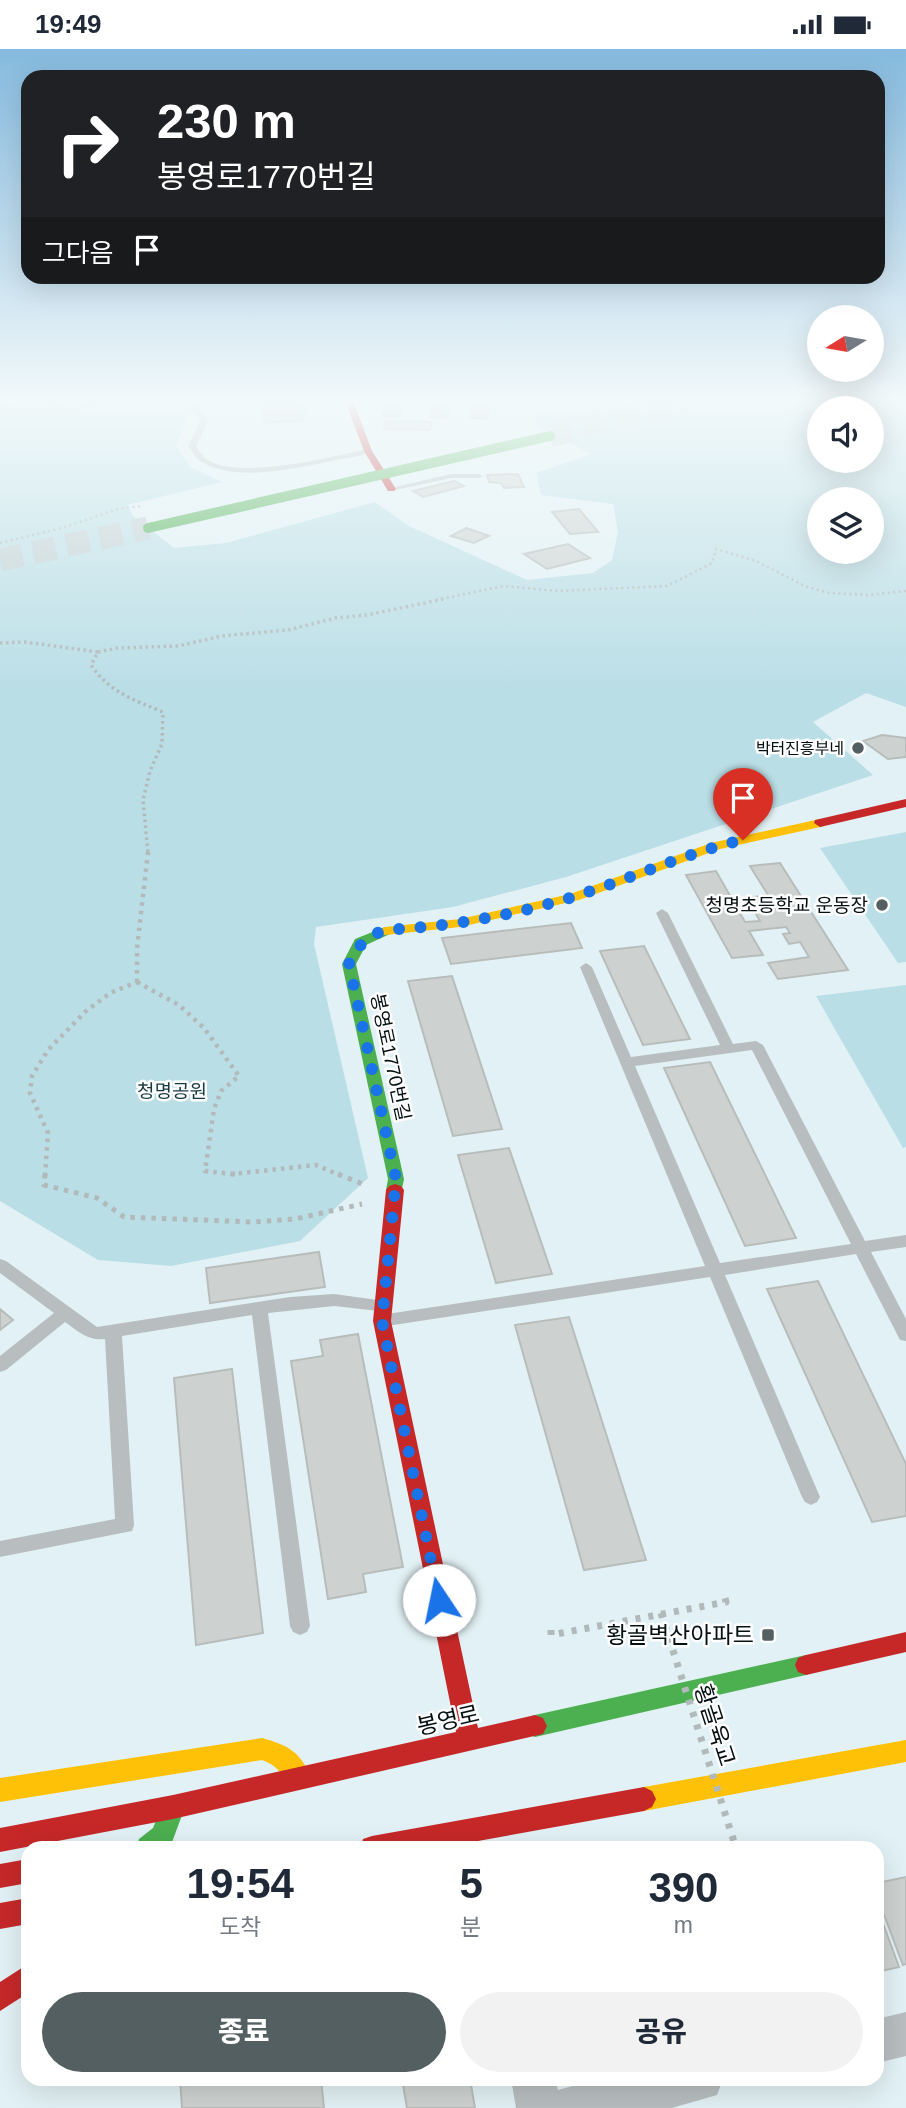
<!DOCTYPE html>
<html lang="ko">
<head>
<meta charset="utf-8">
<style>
  :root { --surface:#fff; --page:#f2f2f3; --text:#1f2937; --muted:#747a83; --accent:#535f61 }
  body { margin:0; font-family:Helvetica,"Noto Sans KR",sans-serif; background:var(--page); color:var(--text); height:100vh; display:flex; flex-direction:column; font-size:26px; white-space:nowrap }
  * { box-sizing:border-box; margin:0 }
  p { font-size:23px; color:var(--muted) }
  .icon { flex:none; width:38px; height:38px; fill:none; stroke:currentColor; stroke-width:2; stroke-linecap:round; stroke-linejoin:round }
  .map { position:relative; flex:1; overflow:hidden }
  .details { position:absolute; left:21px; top:1792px; width:863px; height:245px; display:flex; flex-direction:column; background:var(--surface); border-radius:21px; box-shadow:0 7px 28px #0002 }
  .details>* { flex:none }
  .guide { position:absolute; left:21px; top:21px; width:864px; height:214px; border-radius:21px; box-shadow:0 7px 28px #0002; background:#202124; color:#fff; overflow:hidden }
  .needle { width:46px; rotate:259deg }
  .buttons { position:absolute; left:807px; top:256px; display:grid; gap:14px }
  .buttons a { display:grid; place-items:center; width:77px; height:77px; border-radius:50%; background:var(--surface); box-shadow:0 7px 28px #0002; font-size:35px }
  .pin { position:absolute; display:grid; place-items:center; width:60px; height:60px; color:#fff; margin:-72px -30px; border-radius:50% 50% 50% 0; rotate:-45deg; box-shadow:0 0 7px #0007 }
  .pin .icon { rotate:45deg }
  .me { position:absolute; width:77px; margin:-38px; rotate:349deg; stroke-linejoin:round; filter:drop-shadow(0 0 5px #0008) }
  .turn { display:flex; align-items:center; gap:24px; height:147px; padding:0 21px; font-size:32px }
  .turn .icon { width:91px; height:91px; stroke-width:2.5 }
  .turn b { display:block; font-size:49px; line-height:60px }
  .then { display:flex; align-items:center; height:66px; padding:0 21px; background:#0003; gap:14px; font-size:26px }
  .eta { display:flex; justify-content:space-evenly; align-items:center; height:119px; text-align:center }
  .eta b { font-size:42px; font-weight:800; line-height:49px }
  .action { display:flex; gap:14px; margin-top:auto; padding:14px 21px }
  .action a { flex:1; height:80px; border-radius:42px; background:var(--accent); color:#fff; font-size:28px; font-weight:800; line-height:80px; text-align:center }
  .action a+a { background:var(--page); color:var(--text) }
  .status { display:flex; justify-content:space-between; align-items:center; height:49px; padding:0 35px; background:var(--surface); direction:ltr }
  .status svg { height:19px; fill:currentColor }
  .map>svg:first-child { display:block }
</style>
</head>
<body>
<div class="status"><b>19:49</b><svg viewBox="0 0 49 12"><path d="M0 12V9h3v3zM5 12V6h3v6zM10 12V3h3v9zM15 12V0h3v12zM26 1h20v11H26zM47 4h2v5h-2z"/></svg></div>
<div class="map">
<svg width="906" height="2059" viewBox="0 0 906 2059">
  <rect width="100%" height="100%" fill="#e2f1f5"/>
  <!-- green -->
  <path fill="#badee6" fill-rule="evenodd" d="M 111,352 L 179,352 L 188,369 L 176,397 L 190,418 L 222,433 L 127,456 L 133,467 L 174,499 L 226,494 L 375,453 L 409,477 L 527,531 L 593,524 L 612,511 L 618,483 L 613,455 L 541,446 L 536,424 L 591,405 L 536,376 L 537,365 L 547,358 L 629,352 L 906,352 L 906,658 L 866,644 L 813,673 L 873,726 L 566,828 L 453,858 L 316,878 L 314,895 L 368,1129 L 300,1192 L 171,1217 L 98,1211 L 0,1152 L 0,358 L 64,362 ZM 819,359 L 872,359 L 872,411 L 819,411 ZM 819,450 L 872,450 L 872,502 L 819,502 Z
    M 906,783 L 906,913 L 898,914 L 820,799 Z
    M 906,936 L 906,1098 L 903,1099 L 816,947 Z"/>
  <!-- building -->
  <path fill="#cdd2d0" stroke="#b8bdbb" stroke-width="2" d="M 20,352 L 74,352 L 63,359 Z
    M 299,352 L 306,361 L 303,366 L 303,371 L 265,374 L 261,354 Z
    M 386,355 L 403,356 L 400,367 L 382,367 Z
    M 433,356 L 451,357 L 448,369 L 430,368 Z
    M 472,357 L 489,357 L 487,369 L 469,369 Z
    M 386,372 L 432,373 L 430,381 L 384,380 Z
    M 518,425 L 524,438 L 504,439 L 501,434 L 489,433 L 487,426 Z
    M 454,432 L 464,437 L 423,448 L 413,442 Z
    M 579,460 L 598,483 L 570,485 L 552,463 Z
    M 466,479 L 489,487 L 474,494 L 451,487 Z
    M 568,495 L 590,509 L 547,520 L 524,505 Z
    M 882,686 L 906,689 L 906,708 L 888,710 L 863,692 Z
    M 780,814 L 848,921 L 778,930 L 768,914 L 809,908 L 800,893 L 789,895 L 783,885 L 790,884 L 786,878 L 749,882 L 763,906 L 732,909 L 686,826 L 716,822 L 745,873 L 760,872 L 747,849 L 768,846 L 750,817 Z
    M 571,874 L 582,899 L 451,915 L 442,889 Z
    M 644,897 L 690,990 L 643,996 L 600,902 Z
    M 452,927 L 502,1080 L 453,1087 L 408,932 Z
    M 710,1013 L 796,1189 L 745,1197 L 664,1019 Z
    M 509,1099 L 552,1225 L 496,1234 L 458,1106 Z
    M 319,1203 L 325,1238 L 210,1254 L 206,1219 Z
    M 818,1232 L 906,1415 L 906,1467 L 872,1473 L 767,1240 Z
    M 0,1260 L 13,1271 L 0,1281 Z
    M 569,1268 L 646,1511 L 584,1521 L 515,1276 Z
    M 358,1285 L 403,1518 L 363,1525 L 366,1543 L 328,1550 L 291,1312 L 323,1307 L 320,1291 Z
    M 232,1320 L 263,1584 L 196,1596 L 174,1329 Z
    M 906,1828 L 906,1915 L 903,1916 L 877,1847 L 877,1834 Z
    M 877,1858 L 899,1918 L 877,1923 Z
    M 180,2030 L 321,2030 L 324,2059 L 182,2059 Z
    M 402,2030 L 470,2030 L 475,2059 L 407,2059 Z"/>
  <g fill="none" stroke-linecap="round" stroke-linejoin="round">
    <!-- highway-tunnel -->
    <path stroke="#c1cfd3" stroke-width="23" stroke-dasharray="23 11" stroke-linecap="butt" d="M 550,387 L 687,352
      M 0,511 L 148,479"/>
    <!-- path-far4 -->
    <path stroke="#b2b9bb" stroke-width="2.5" stroke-dasharray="2 3.5" stroke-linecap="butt" d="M 0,494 L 62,479 L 118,460 L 141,457
      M 436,551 L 504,537 L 558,542 L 667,537 L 712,514 L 716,500 L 756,512 L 805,537 L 829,544 L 868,546 L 906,542"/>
    <!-- path-far3 -->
    <path stroke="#b2b9bb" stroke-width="3.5" stroke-dasharray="2.5 3.5" stroke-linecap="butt" d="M 0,594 L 25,593 L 98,603 L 91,616 C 109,643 134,651 163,663 L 162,695 L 150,722 L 143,751 L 148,804
      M 98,603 L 118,599 L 179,597 L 221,587 L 288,581 L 335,569 L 367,566 L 444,550"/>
    <!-- path-far2 -->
    <path stroke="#b2b9bb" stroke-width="4.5" stroke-dasharray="3.5 5" stroke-linecap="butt" d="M 137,933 L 137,899 L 148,803
      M 137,933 L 179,956 L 204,979 L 239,1027 L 221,1042 L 214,1060 L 205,1122 L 233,1125 L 316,1116 L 342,1127
      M 45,1127 L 48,1084 L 30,1044 L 32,1027 L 48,1001 L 85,963 L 110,944 L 137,933"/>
    <!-- path-far1 -->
    <path stroke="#b2b9bb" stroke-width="5" stroke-dasharray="4.5 6" stroke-linecap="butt" d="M 45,1125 L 44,1136 L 97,1149 L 124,1168 L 253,1173 L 295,1170 L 362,1155
      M 231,1125 L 235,1125
      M 338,1125 L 365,1136"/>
    <!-- path -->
    <path stroke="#b2b9bb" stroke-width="7" stroke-dasharray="5 8" stroke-linecap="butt" d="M 551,1581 L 551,1586 L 726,1553 L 724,1545
      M 809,1799 L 815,1798"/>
    <!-- lane -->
    <path fill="#b8bebf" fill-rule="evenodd" d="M 100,352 L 115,352 L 64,364 L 0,360 L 0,356 L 64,360 Z
      M 187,352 L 195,352 L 208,372 L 196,397 C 199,401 202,407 206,410 C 238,432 331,408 368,400 L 372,402 C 362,408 347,409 335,411 C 299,419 236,434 202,413 C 196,410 192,402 188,397 L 200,372 Z
      M 451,425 L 479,425 L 483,427 L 479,429 L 451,429 L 391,442 L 387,440 Z
      M 662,860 L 668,864 L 733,995 L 756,992 L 763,996 L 865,1192 L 906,1186 L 906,1198 L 871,1203 L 906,1270 L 906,1292 L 900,1291 L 856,1205 L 725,1226 L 820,1448 L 817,1453 L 811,1456 L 805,1453 L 802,1448 L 710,1228 L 387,1277 L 381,1275 L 379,1271 L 381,1267 L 387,1265 L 705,1217 L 580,918 L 586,914 L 592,918 L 631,1008 L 720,996 L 656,864 ZM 752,1001 L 851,1195 L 720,1214 L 635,1017 Z
      M 0,1210 L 6,1212 L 97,1278 L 290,1248 L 334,1245 L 385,1252 L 387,1256 L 385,1260 L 379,1262 L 334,1257 L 268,1264 L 310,1577 L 307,1583 L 300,1586 L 293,1583 L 290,1577 L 252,1266 L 122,1287 L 134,1476 L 132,1482 L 0,1508 L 0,1492 L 115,1470 L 105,1290 C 88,1292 79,1283 65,1273 L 6,1321 L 0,1323 L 0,1307 L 54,1264 L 0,1224 Z"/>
    <!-- street -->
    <path fill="#b8bebf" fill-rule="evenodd" d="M 906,1963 L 906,2007 L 877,2014 L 877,1970 Z
      M 511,2030 L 555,2030 L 558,2041 L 598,2030 L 723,2030 L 717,2046 L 672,2059 L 516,2059 Z"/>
    <!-- fast -->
    <path fill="#4caf50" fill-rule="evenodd" d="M 385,878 L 390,879 L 392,882 L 390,885 L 366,896 L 356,915 L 404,1130 L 401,1145 L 389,1145 L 386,1141 L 388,1130 L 342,915 L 355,890 Z
      M 806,1606 L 814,1609 L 817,1616 L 814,1623 L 806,1626 L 535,1688 L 527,1685 L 523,1677 L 527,1669 L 535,1666 Z
      M 173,1746 L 181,1750 L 185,1758 L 171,1796 L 167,1799 L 136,1799 L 139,1790 L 153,1779 L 165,1750 Z"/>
    <!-- slow -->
    <path fill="#ffc107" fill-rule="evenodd" d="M 820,770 L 825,771 L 825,777 L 720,800 L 579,851 L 460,878 L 385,886 L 378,882 L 385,878 L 460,870 L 570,845 L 711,794 Z
      M 262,1689 C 287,1696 300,1702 311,1728 L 307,1736 L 299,1740 C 281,1732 283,1718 262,1711 L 0,1753 L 0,1729 Z
      M 906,1691 L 906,1713 L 644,1762 L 636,1758 L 632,1750 L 636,1742 L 644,1738 Z"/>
    <!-- jam -->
    <path fill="#c62828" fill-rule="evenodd" d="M 345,352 L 353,352 L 372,402 L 396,440 L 394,442 L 388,442 L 364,402 Z
      M 906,750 L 906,758 L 820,778 L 814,774 L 815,771 Z
      M 395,1135 L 401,1137 L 404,1141 L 391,1272 L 478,1679 L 535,1666 L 543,1669 L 547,1677 L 543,1685 L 173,1770 L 0,1803 L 0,1779 L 173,1746 L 456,1683 L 373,1272 L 386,1141 L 389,1137 Z
      M 906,1583 L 906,1603 L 806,1626 L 798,1623 L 795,1616 L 798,1609 L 806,1606 Z
      M 644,1738 L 652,1742 L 656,1750 L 652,1758 L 644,1762 L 439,1799 L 360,1799 L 363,1790 L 372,1787 Z
      M 28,1810 L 28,1834 L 0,1839 L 0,1815 Z
      M 28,1849 L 28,1875 L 0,1880 L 0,1854 Z
      M 28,1915 L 28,1944 L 0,1962 L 0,1933 Z"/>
    <!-- path-bridge -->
    <path stroke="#b2b9bb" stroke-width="7" stroke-dasharray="5 8" stroke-linecap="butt" d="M 661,1564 L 736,1799"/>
    <!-- fast-bridge -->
    <path stroke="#4caf50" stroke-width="10" d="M 148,479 L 550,387"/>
  </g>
  <!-- sky -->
  <linearGradient id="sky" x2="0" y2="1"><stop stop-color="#85bade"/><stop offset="0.55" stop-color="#f2f9fa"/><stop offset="1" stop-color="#f2f9fa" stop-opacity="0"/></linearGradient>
  <rect width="906" height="640" fill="url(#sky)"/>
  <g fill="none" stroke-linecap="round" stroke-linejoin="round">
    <!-- route -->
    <path stroke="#1a73e8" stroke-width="12" stroke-dasharray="0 21.6" d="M 439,1551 L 382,1272 L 396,1130 L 349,915 C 368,876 385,882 424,878 C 474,873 528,862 576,847 C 632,829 686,804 743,791"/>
  </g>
  <!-- markers -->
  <g fill="#535f61" stroke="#fdfdfd" stroke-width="2.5">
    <circle cx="858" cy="699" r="7"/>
    <circle cx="882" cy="856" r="7"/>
    <rect x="761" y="1579" width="14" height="14" rx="3.5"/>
  </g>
  <g text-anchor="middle" stroke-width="5" stroke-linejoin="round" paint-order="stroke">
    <!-- far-poi labels -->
    <g font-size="16" fill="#061012" stroke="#fdfdfd" text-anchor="end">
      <text x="844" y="705">박터진흥부네</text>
    </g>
    <!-- poi labels -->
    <g font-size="19" fill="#061012" stroke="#fdfdfd" text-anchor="end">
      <text x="868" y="863">청명초등학교 운동장</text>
    </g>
    <!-- street labels -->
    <g font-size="19" fill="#061012" stroke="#fdfdfd">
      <text transform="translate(391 1008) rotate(78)" y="7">봉영로1770번길</text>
    </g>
    <!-- park labels -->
    <g font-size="19" fill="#193a42" stroke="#fdfdfd">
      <text x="172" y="1049">청명공원</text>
    </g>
    <!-- near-poi labels -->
    <g font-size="23" fill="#061012" stroke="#fdfdfd" text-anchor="end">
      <text x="754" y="1594">황골벽산아파트</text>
    </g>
    <!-- near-street labels -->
    <g font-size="23" fill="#061012" stroke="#fdfdfd">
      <text transform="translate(448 1671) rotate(-13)" y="8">봉영로</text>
      <text transform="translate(715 1676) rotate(72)" y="8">황골육교</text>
    </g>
  </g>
</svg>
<div class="buttons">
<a><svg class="needle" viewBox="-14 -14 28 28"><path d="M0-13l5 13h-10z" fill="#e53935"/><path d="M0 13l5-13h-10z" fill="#747a83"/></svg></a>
<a><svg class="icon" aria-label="sound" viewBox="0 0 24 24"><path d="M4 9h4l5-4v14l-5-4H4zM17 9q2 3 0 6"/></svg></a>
<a><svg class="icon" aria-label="layers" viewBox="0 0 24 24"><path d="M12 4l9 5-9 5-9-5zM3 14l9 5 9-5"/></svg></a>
</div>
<div class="pin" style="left:743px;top:791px;background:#d93025"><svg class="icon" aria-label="arrive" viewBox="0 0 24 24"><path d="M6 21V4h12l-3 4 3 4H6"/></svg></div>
<svg class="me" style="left:439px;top:1551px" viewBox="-20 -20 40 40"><circle r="19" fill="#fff"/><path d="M0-13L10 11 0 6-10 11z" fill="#1a73e8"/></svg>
<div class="guide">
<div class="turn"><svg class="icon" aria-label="right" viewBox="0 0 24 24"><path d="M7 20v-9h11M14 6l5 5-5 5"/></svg><div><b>230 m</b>봉영로1770번길</div></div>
<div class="then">그다음<svg class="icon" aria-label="arrive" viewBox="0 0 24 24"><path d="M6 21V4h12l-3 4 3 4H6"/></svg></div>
</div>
<section class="details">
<div class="eta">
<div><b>19:54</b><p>도착</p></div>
<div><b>5</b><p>분</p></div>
<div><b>390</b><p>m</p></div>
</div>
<div class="action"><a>종료</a><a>공유</a></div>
</section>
</div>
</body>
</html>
